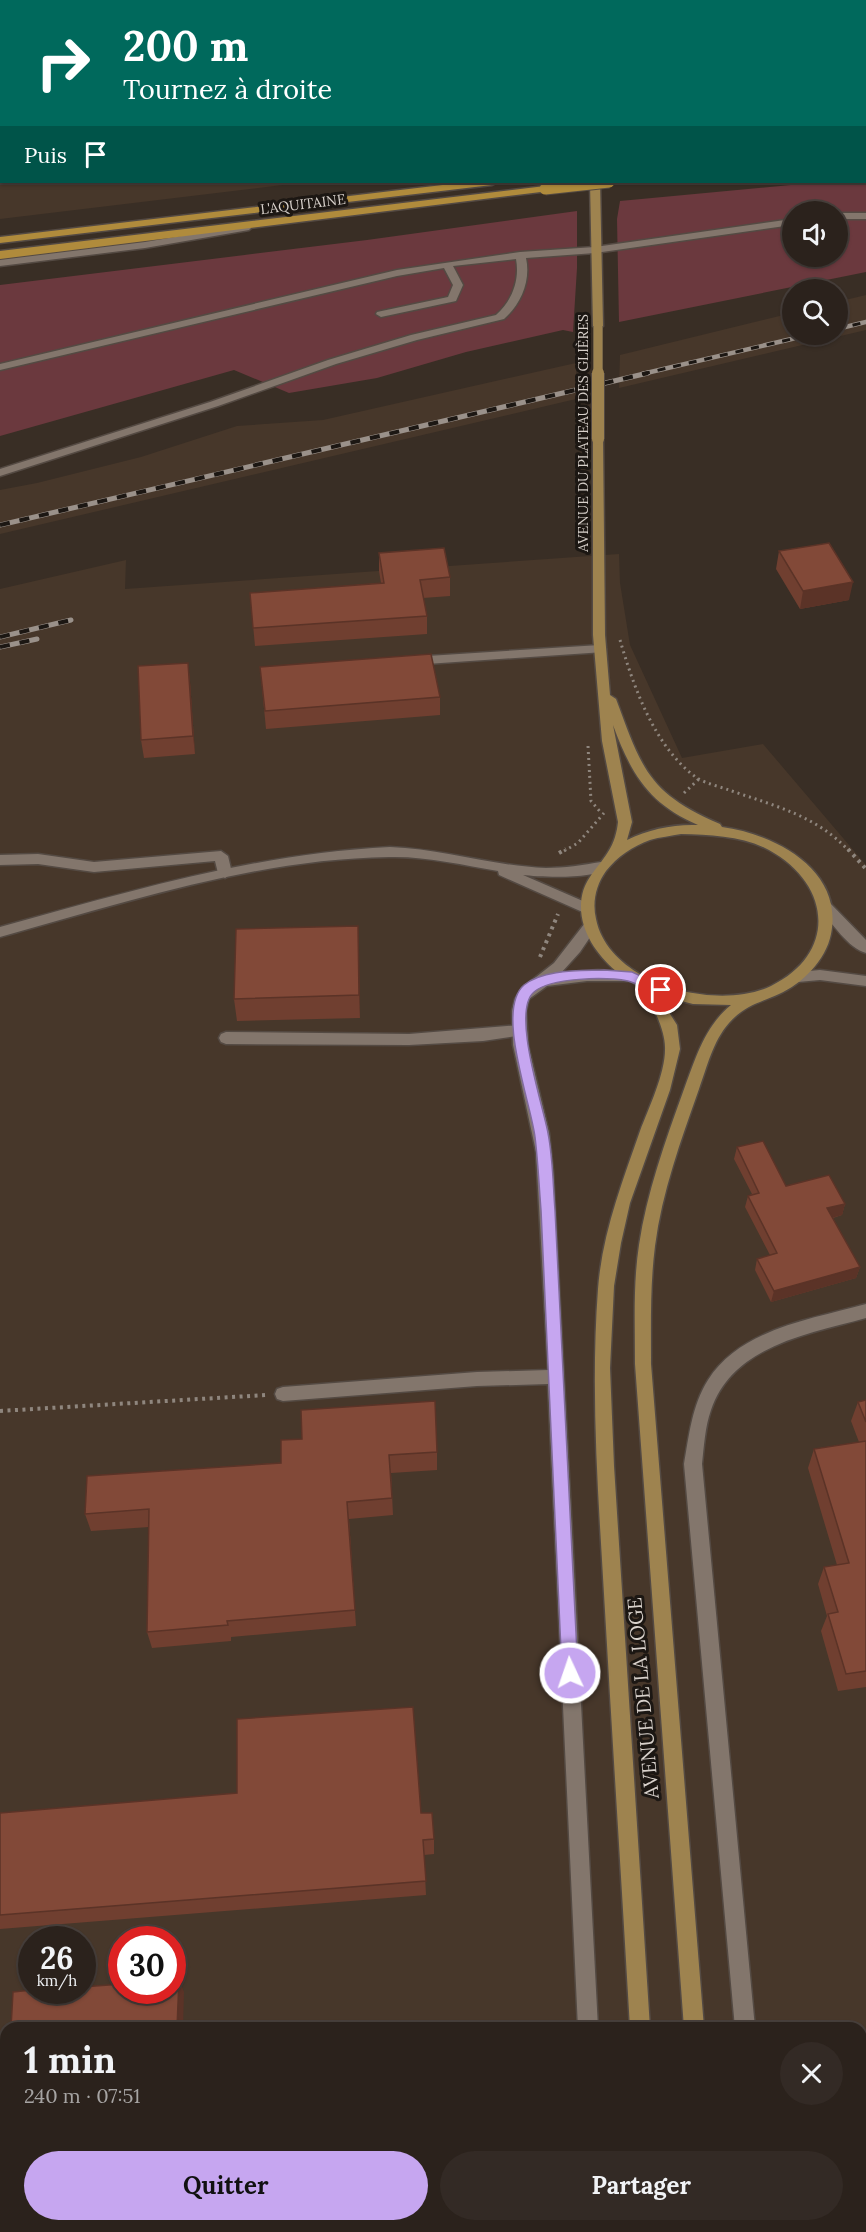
<!DOCTYPE html>
<html lang="fr">
<head>
<meta charset="utf-8">
<style>
  :root { --surface:#2b221c; --page:#332a25; --text:#f1f3f6; --muted:#a6a4a3; --line:#473f3b; --accent:#c6a6f0 }
  body { margin:0; font-family:Lora,serif; background:var(--page); color:var(--text); height:100vh; display:flex; flex-direction:column; font-size:22px; white-space:nowrap }
  * { box-sizing:border-box; margin:0 }
  p { font-size:20px; color:var(--muted) }
  .icon { flex:none; width:33px; height:33px; fill:none; stroke:currentColor; stroke-width:2; stroke-linecap:round; stroke-linejoin:round }
  .map { position:relative; flex:1; overflow:hidden }
  .panel { position:absolute; left:0px; top:2022px; width:867px; height:210px; display:flex; flex-direction:column; background:var(--surface); border-radius:18px 18px 0 0; box-shadow:0 2px 4px #0004,0 0 0 2px var(--line) }
  .panel>* { flex:none }
  .top-card { position:absolute; left:0px; top:0px; width:867px; height:183px; box-shadow:0 2px 4px #0004,0 0 0 2px var(--line); background:#00695c; color:#fff; overflow:hidden }
  .tools { position:absolute; left:782px; top:201px; display:grid; gap:12px }
  .tools a { display:grid; place-items:center; width:66px; height:66px; border-radius:50%; background:var(--surface); box-shadow:0 2px 4px #0004,0 0 0 2px var(--line); font-size:30px }
  .speed { position:absolute; left:18px; top:1926px; display:flex; gap:12px; font-size:30px; font-weight:700; text-align:center }
  .speed>* { display:grid; place-content:center; width:78px; height:78px; border-radius:50%; background:var(--surface); box-shadow:0 2px 4px #0004,0 0 0 2px var(--line); line-height:1 }
  .speed small { font-size:15px; font-weight:400 }
  .speed .limit { border:9px solid #d22; background:#fff; color:#111 }
  .pin { position:absolute; display:grid; place-items:center; width:51px; height:51px; color:#fff; margin:-26px; border:3px solid #fff; border-radius:50%; box-shadow:0 2px 6px #0007 }
  .me { position:absolute; width:66px; margin:-33px; rotate:357deg; stroke-linejoin:round; filter:drop-shadow(0 0 4px #0008) }
  .turn { display:flex; align-items:center; gap:21px; height:126px; padding:0 24px; font-size:27px }
  .turn .icon { width:78px; height:78px; stroke-width:2.5 }
  .turn b { display:block; font-size:42px; line-height:51px }
  .then { display:flex; align-items:center; height:57px; padding:0 24px; background:#0003; gap:12px; font-size:22px }
  .round { display:grid; place-items:center; flex:none; width:63px; height:63px; border-radius:32px; background:var(--page) }
  .head { display:flex; align-items:center; justify-content:space-between; height:102px; padding:0 24px }
  h1 { font-size:36px; font-weight:700; line-height:45px }
  .primary-button { display:flex; gap:12px; margin-top:auto; padding:12px 24px }
  .primary-button a { flex:1; height:69px; border-radius:36px; background:var(--accent); color:#111; font-size:24px; font-weight:700; line-height:69px; text-align:center }
  .primary-button a+a { background:var(--page); color:var(--text) }
  .map>svg:first-child { display:block }
</style>
</head>
<body>
<div class="map">
<svg width="866" height="2232" viewBox="0 0 866 2232">
  <rect width="100%" height="100%" fill="#392e25"/>
  <!-- built -->
  <path fill="#47372a" fill-rule="evenodd" d="M 0,0 L 228,0 L 2,2 L 0,48 Z
    M 0,95 L 2,182 L 307,182 L 0,219 Z
    M 866,295 L 866,330 L 619,388 L 620,355 L 792,313 L 792,334 L 837,334 L 837,302 Z
    M 576,363 L 576,399 L 0,534 L 0,490 L 37,483 L 141,457 L 237,426 L 323,420 Z
    M 619,554 L 620,583 L 630,645 L 682,758 L 763,744 L 866,865 L 866,2232 L 0,2232 L 0,589 L 126,560 L 125,589 ZM 32,1940 L 82,1940 L 82,1990 L 32,1990 ZM 122,1940 L 172,1940 L 172,1990 L 122,1990 ZM 6,2028 L 861,2028 L 861,2226 L 6,2226 Z"/>
  <!-- green -->
  <path fill="#6b393e" fill-rule="evenodd" d="M 866,177 L 866,272 L 619,322 L 617,219 L 620,201 L 822,182 L 866,182 ZM 792,212 L 837,212 L 837,256 L 792,256 Z
    M 577,211 L 577,268 L 573,332 L 563,330 L 466,352 L 377,378 L 289,393 L 234,370 L 0,436 L 0,285 L 367,240 Z"/>
  <g fill="none" stroke-linecap="round" stroke-linejoin="round">
    <!-- lane casing -->
    <g stroke="#544a43" stroke-width="3">
      <path id="lane" d="M 837,213 L 866,213 L 866,219 L 837,219 Z
        M 792,219 L 792,225 L 595,253 L 526,258 C 531,281 521,304 504,319 L 417,340 L 336,364 L 218,406 L 0,476 L 0,469 L 210,402 L 328,360 L 411,335 L 496,315 C 512,301 520,280 516,259 L 453,266 L 463,285 L 456,301 L 381,317 L 376,314 L 377,312 L 448,297 L 453,285 L 444,268 L 397,276 L 0,370 L 0,364 L 397,270 L 520,252 L 595,247 Z
        M 246,225 L 251,228 L 249,230 L 145,248 L 0,266 L 0,260 L 145,242 Z
        M 600,645 L 606,649 L 604,652 L 412,665 L 406,661 L 412,657 Z
        M 221,851 L 228,856 L 232,873 L 225,878 L 218,873 L 215,861 L 94,872 L 38,864 L 0,865 L 0,855 L 38,854 L 94,862 Z
        M 519,1025 L 524,1027 L 526,1031 L 524,1035 L 483,1041 L 409,1045 L 226,1044 L 221,1042 L 219,1038 L 221,1034 L 226,1032 L 409,1034 Z"/>
    </g>
    <!-- street casing -->
    <g stroke="#544a43" stroke-width="3">
      <path id="street" d="M 232,0 L 240,0 L 240,2 L 232,2 Z
        M 825,0 L 849,0 L 823,2 Z
        M 0,49 L 2,49 L 2,55 L 0,55 Z
        M 390,847 C 443,849 493,866 546,868 C 564,868 583,865 601,862 L 608,867 C 597,880 540,877 523,875 L 592,905 L 594,909 L 587,914 L 499,875 L 498,871 C 462,865 426,856 389,857 C 256,859 127,902 0,937 L 0,927 C 131,891 253,854 390,847 Z
        M 825,901 L 830,903 L 866,940 L 866,953 C 848,948 832,923 820,909 L 818,906 Z
        M 590,922 L 597,927 L 580,952 L 561,973 L 598,970 L 631,972 L 636,973 L 638,977 L 636,981 L 587,981 L 547,986 L 529,999 L 526,1011 L 528,1045 L 549,1133 L 553,1171 L 598,2028 L 578,2028 L 548,1384 L 477,1386 L 283,1401 L 277,1399 L 275,1394 L 277,1389 L 283,1387 L 477,1372 L 548,1370 L 536,1152 L 513,1045 L 512,1011 L 515,999 L 522,988 L 554,963 L 585,923 Z
        M 820,970 L 866,976 L 866,986 L 820,980 L 798,982 L 791,977 L 798,972 Z
        M 866,1304 L 866,1318 C 809,1334 733,1345 711,1410 C 705,1427 704,1446 702,1464 L 755,2028 L 735,2028 L 684,1464 C 689,1436 692,1405 708,1380 C 740,1329 812,1319 866,1304 Z
        M 586,2226 L 608,2226 L 608,2232 L 586,2232 Z
        M 753,2226 L 775,2226 L 775,2232 L 753,2232 Z"/>
    </g>
    <!-- primary casing -->
    <g stroke="#544a43" stroke-width="3">
      <path id="primary" d="M 592,0 L 600,0 L 600,2 L 592,2 Z
        M 590,182 L 600,182 L 603,326 L 598,329 L 593,326 Z
        M 598,436 L 603,439 L 605,635 L 610,695 L 616,699 C 642,769 648,793 720,824 L 722,827 C 775,834 844,870 831,934 C 826,960 802,984 779,994 C 759,1003 745,1005 729,1023 C 713,1041 707,1067 699,1089 C 681,1140 662,1192 655,1246 C 650,1285 651,1325 651,1364 L 704,2028 L 684,2028 L 635,1364 C 635,1324 633,1285 639,1245 C 647,1192 665,1142 683,1092 C 695,1060 704,1027 731,1005 L 693,1004 L 658,995 L 677,1025 L 680,1049 L 670,1090 L 630,1203 L 621,1243 L 614,1286 L 610,1368 L 614,1466 L 650,2028 L 630,2028 C 622,1889 613,1750 605,1611 C 599,1504 590,1397 598,1289 C 602,1234 622,1183 640,1131 C 649,1107 666,1072 665,1047 C 665,1029 650,997 637,985 C 630,980 622,977 616,971 C 597,955 581,932 581,907 C 581,881 596,871 608,852 C 614,843 617,832 618,822 L 602,741 L 593,635 L 593,439 ZM 613,725 C 631,774 649,804 698,825 C 674,824 649,829 627,840 L 632,822 ZM 681,834 C 711,835 743,836 769,850 C 831,884 838,953 771,986 C 716,1012 609,984 596,919 C 592,902 596,885 606,871 C 617,857 633,846 650,840 C 660,837 671,836 681,834 Z
        M 641,2226 L 663,2226 L 663,2232 L 641,2232 Z
        M 698,2226 L 720,2226 L 721,2232 L 699,2232 Z"/>
    </g>
    <!-- highway casing -->
    <g stroke="#544a43" stroke-width="3">
      <path id="highway" d="M 468,182 L 498,182 L 492,185 L 0,243 L 0,237 Z
        M 545,186 L 551,189 L 549,191 L 0,259 L 0,251 Z"/>
    </g>
    <!-- path-far1 -->
    <path stroke="#8f867e" stroke-width="3" stroke-dasharray="2 4" stroke-linecap="butt" d="M 620,640 C 634,688 655,748 697,778 C 707,784 721,787 732,791 C 775,806 817,816 849,851
      M 588,746 L 591,801 L 602,814
      M 684,793 L 699,779
      M 564,851 L 578,843 L 604,813"/>
    <!-- path -->
    <path stroke="#8f867e" stroke-width="4" stroke-dasharray="3 4.5" stroke-linecap="butt" d="M 848,849 L 866,869
      M 559,853 L 566,849
      M 540,957 L 558,914
      M 0,1411 L 266,1395"/>
    <!-- lane -->
    <use href="#lane" fill="#83766c" fill-rule="evenodd"/>
    <!-- street -->
    <use href="#street" fill="#83766c" fill-rule="evenodd"/>
    <!-- primary -->
    <use href="#primary" fill="#9e834f" fill-rule="evenodd"/>
    <!-- highway -->
    <use href="#highway" fill="#b08b3c" fill-rule="evenodd"/>
    <!-- rail-far1 casing -->
    <g stroke="#9a918a" stroke-width="4.5">
      <path id="rail-far1" d="M 837,329 L 866,322
        M 642,374 L 813,334"/>
    </g>
    <!-- rail casing -->
    <g stroke="#9a918a" stroke-width="5">
      <path id="rail" d="M 0,525 L 648,373
        M 0,637 L 71,620
        M 0,647 L 37,639"/>
    </g>
    <!-- rail-far1 -->
    <use href="#rail-far1" stroke="#1c1713" stroke-width="3" stroke-dasharray="8" stroke-linecap="butt"/>
    <!-- rail -->
    <use href="#rail" stroke="#1c1713" stroke-width="4" stroke-dasharray="10" stroke-linecap="butt"/>
    <!-- primary-bridge-far1 casing -->
    <g stroke="#544a43" stroke-width="10" stroke-linecap="butt">
      <path id="primary-bridge-far1" d="M 598,326 L 598,374"/>
    </g>
    <!-- primary-bridge casing -->
    <g stroke="#544a43" stroke-width="14" stroke-linecap="butt">
      <path id="primary-bridge" d="M 598,373 L 598,439"/>
    </g>
    <!-- highway-bridge casing -->
    <g stroke="#544a43" stroke-width="13" stroke-linecap="butt">
      <path id="highway-bridge" d="M 545,189 L 609,182"/>
    </g>
    <!-- primary-bridge-far1 -->
    <use href="#primary-bridge-far1" stroke="#9e834f" stroke-width="9"/>
    <!-- primary-bridge -->
    <use href="#primary-bridge" stroke="#9e834f" stroke-width="12"/>
    <!-- highway-bridge -->
    <use href="#highway-bridge" stroke="#b08b3c" stroke-width="11"/>
  </g>
  <!-- wall -->
  <path fill="#703f30" d="M 617,0 L 760,0 L 760,2 L 616,2 Z
    M 0,52 L 1,58 L 2,58 L 2,123 L 0,123 Z
    M 779,551 L 849,600 L 800,609 L 776,569 Z
    M 379,553 L 450,577 L 450,596 L 423,598 L 427,616 L 427,634 L 255,646 L 250,593 L 381,583 L 379,571 Z
    M 188,663 L 190,682 L 195,754 L 144,758 L 141,740 Z
    M 260,667 L 440,697 L 440,715 L 266,729 Z
    M 358,926 L 360,1018 L 237,1021 L 234,999 Z
    M 737,1147 L 786,1186 L 845,1204 L 842,1215 L 833,1218 L 860,1267 L 856,1278 L 771,1302 L 755,1270 L 757,1259 L 770,1255 L 745,1207 L 748,1196 L 752,1194 L 734,1159 Z
    M 866,1400 L 866,1687 L 838,1691 L 821,1631 L 827,1616 L 818,1584 L 824,1567 L 837,1565 L 808,1468 L 814,1449 L 859,1442 L 851,1421 L 858,1402 Z
    M 437,1452 L 437,1470 L 391,1473 L 393,1515 L 349,1519 L 356,1626 L 231,1637 L 231,1641 L 152,1648 L 147,1632 L 149,1527 L 91,1531 L 85,1514 L 87,1476 Z
    M 237,1793 L 421,1813 L 434,1839 L 434,1854 L 424,1855 L 426,1895 L 0,1929 L 0,1813 Z"/>
  <!-- shaded-wall -->
  <path fill="#5b3327" d="M 2,21 L 2,48 L 0,48 L 0,28 Z
    M 853,582 L 849,600 L 800,609 L 803,591 Z
    M 188,663 L 190,682 L 195,754 L 193,736 Z
    M 358,926 L 359,949 L 360,1018 L 359,995 Z
    M 845,1204 L 842,1215 L 824,1220 L 827,1208 Z
    M 860,1267 L 856,1278 L 771,1302 L 774,1291 Z
    M 179,1979 L 184,1992 L 183,2028 L 177,2028 Z"/>
  <!-- building -->
  <path fill="#824938" stroke="#5b3327" stroke-width="1.5" d="M 252,0 L 318,0 L 318,2 L 252,2 Z
    M 405,0 L 434,0 L 435,2 L 405,2 Z
    M 617,0 L 652,0 L 653,2 L 617,2 Z
    M 0,5 L 2,5 L 2,21 L 0,28 Z
    M 0,58 L 2,58 L 2,105 L 0,105 Z
    M 829,543 L 853,582 L 803,591 L 779,551 Z
    M 444,548 L 450,577 L 420,580 L 427,616 L 253,628 L 250,593 L 384,583 L 379,553 Z
    M 431,654 L 440,697 L 265,711 L 260,667 Z
    M 188,663 L 193,736 L 141,740 L 138,666 Z
    M 358,926 L 359,995 L 234,999 L 236,929 Z
    M 763,1141 L 786,1186 L 829,1175 L 845,1204 L 827,1208 L 860,1267 L 774,1291 L 757,1259 L 777,1253 L 748,1196 L 759,1193 L 737,1147 Z
    M 866,1400 L 866,1422 L 858,1402 Z
    M 435,1401 L 437,1452 L 389,1455 L 392,1498 L 347,1502 L 355,1610 L 227,1621 L 228,1625 L 147,1632 L 149,1509 L 85,1514 L 87,1476 L 281,1463 L 281,1440 L 302,1439 L 301,1410 Z
    M 866,1441 L 866,1671 L 846,1674 L 828,1614 L 838,1612 L 824,1567 L 849,1563 L 814,1449 Z
    M 413,1707 L 421,1813 L 432,1813 L 434,1839 L 423,1840 L 426,1881 L 0,1915 L 0,1813 L 237,1793 L 237,1719 Z
    M 179,1979 L 177,2028 L 11,2028 L 13,1992 L 32,1990 L 82,1990 L 82,1987 L 122,1984 L 122,1990 L 172,1990 L 172,1980 Z
    M 6,2110 L 6,2175 L 2,2176 Z"/>
  <!-- route -->
  <path fill="#c6a6f0" stroke="#816c9c" stroke-width="1.5" d="M 604,970 L 632,972 L 666,987 L 668,990 L 661,995 C 650,992 639,984 628,981 C 606,977 551,977 534,992 C 511,1011 543,1105 548,1133 C 553,1158 553,1185 555,1210 L 578,1673 L 576,1679 L 570,1681 L 564,1679 L 562,1673 L 541,1210 C 539,1186 538,1161 535,1137 C 531,1103 495,1010 524,985 C 544,969 580,971 604,970 Z"/>
  <g text-anchor="middle" stroke-width="6" stroke-linejoin="round" paint-order="stroke">
    <!-- far-street labels -->
    <g font-size="14" fill="#d8d1cb" stroke="#1c1713">
      <text transform="translate(303 204) rotate(-7)" y="5">L'AQUITAINE</text>
      <text transform="translate(583 433) rotate(-90)" y="5">AVENUE DU PLATEAU DES GLIÈRES</text>
    </g>
    <!-- near-street labels -->
    <g font-size="20" fill="#d8d1cb" stroke="#1c1713">
      <text transform="translate(643 1698) rotate(-95)" y="7">AVENUE DE LA LOGE</text>
    </g>
  </g>
</svg>
<div class="tools">
<a><svg class="icon" aria-label="sound" viewBox="0 0 24 24"><path d="M4 9h4l5-4v14l-5-4H4zM17 9q2 3 0 6"/></svg></a>
<a><svg class="icon" aria-label="search" viewBox="0 0 24 24"><circle cx="10" cy="10" r="6"/><path d="M15 15l6 6"/></svg></a>
</div>
<div class="speed"><div>26<small>km/h</small></div><div class="limit">30</div></div>
<div class="pin" style="left:661px;top:990px;background:#d93025"><svg class="icon" aria-label="arrive" viewBox="0 0 24 24"><path d="M6 21V4h12l-3 4 3 4H6"/></svg></div>
<svg class="me" style="left:570px;top:1673px" viewBox="-20 -20 40 40"><circle r="17" fill="#c6a6f0" stroke="#fff" stroke-width="3"/><path d="M0-11L8 9 0 5-8 9z" fill="#fff"/></svg>
<div class="top-card">
<div class="turn"><svg class="icon" aria-label="right" viewBox="0 0 24 24"><path d="M7 20v-9h11M14 6l5 5-5 5"/></svg><div><b>200 m</b>Tournez à droite</div></div>
<div class="then">Puis<svg class="icon" aria-label="arrive" viewBox="0 0 24 24"><path d="M6 21V4h12l-3 4 3 4H6"/></svg></div>
</div>
<section class="panel">
<div class="head"><div><h1>1 min</h1><p>240 m · 07:51</p></div><a class="round"><svg class="icon" aria-label="close" viewBox="0 0 24 24"><path d="M6 6l12 12M18 6L6 18"/></svg></a></div>
<div class="primary-button"><a>Quitter</a><a>Partager</a></div>
</section>
</div>
</body>
</html>
